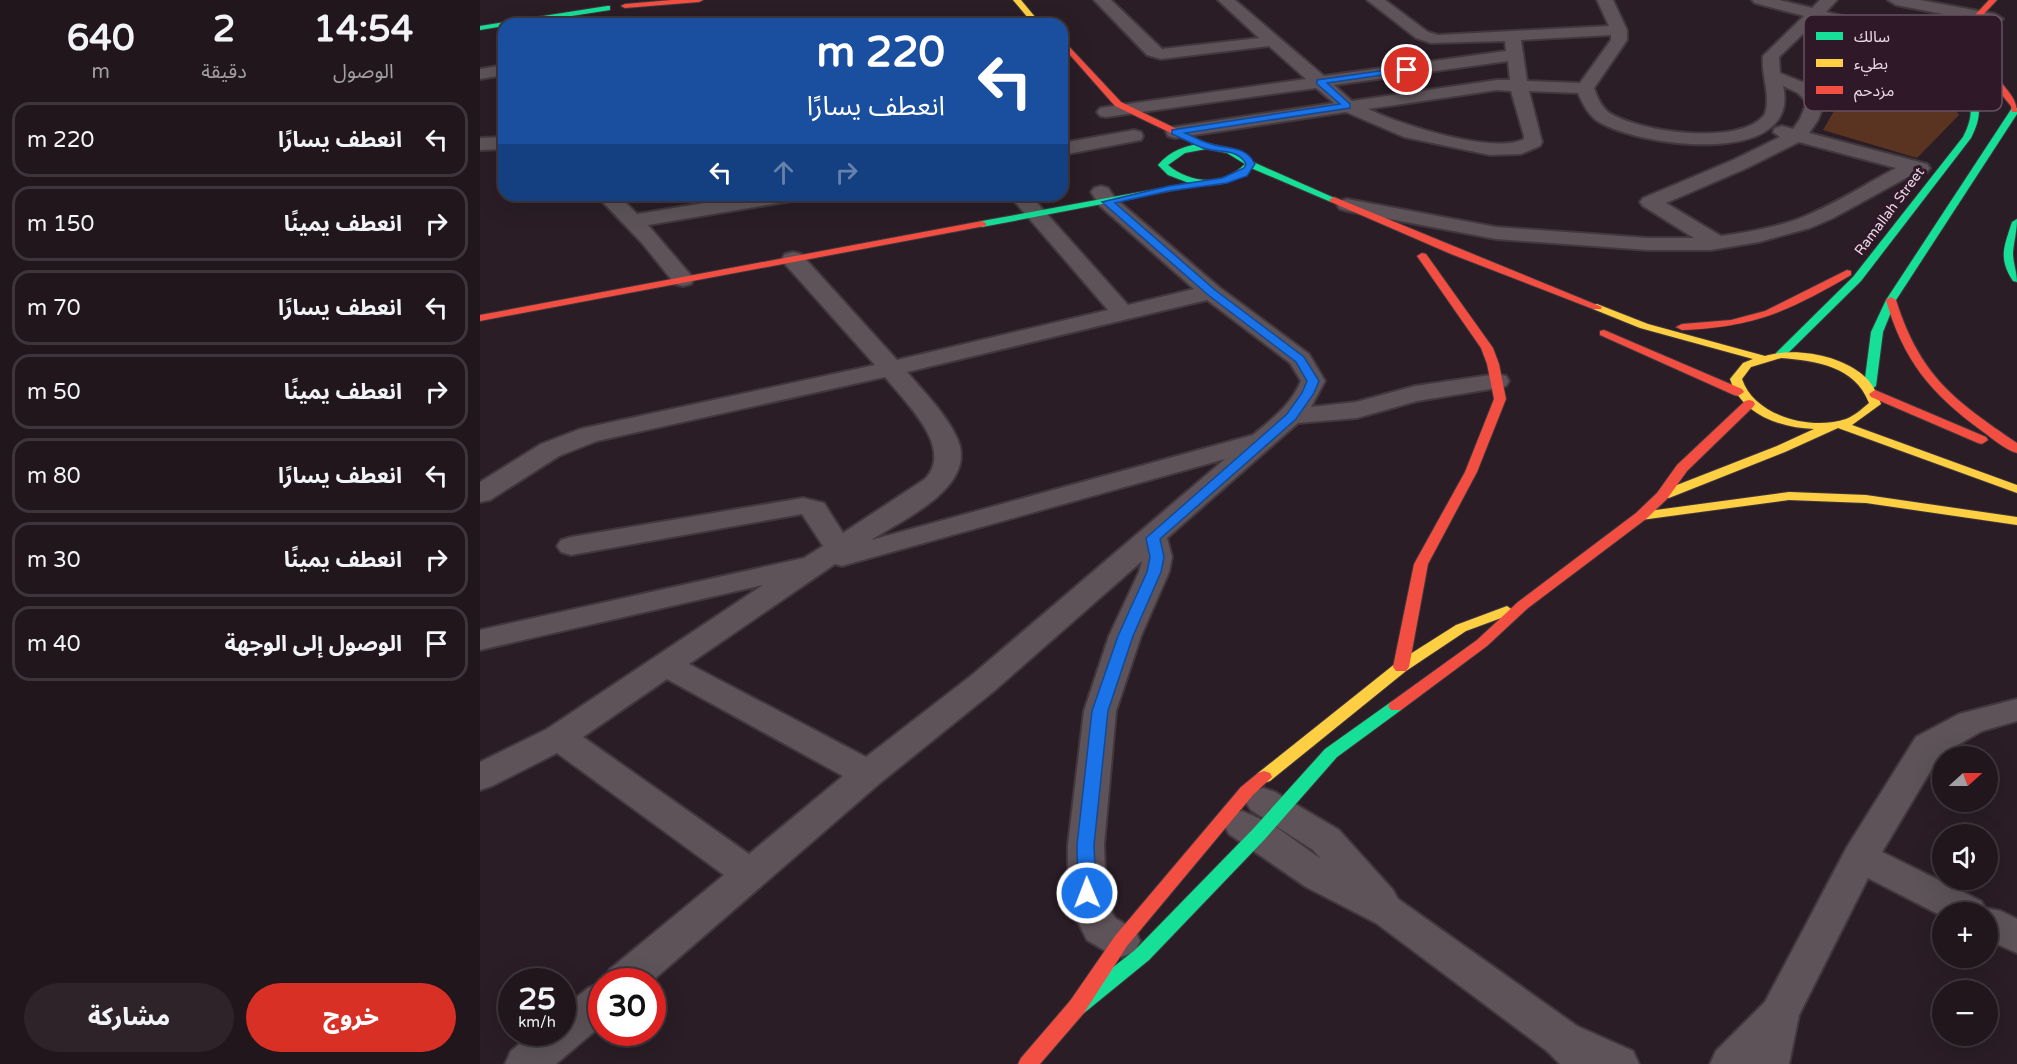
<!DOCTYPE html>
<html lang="ar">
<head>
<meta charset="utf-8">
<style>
  :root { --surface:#20161c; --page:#2d2329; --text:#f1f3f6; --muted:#a29fa3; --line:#3d353b; --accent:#d93025 }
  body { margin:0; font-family:"Varela Round","Noto Sans Arabic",sans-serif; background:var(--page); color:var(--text); direction:rtl; height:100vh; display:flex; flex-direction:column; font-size:22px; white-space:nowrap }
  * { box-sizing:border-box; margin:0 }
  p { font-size:20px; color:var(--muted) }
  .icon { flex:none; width:33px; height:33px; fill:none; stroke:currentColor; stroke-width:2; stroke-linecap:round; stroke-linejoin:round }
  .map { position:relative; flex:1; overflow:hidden; direction:ltr }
  .drawer { display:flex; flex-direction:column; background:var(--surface); width:480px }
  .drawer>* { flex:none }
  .banner { position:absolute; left:18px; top:18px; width:570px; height:183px; border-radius:18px; box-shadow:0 6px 24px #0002,0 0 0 2px var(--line); direction:rtl; background:#1a4fa0; color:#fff; overflow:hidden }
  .needle { width:39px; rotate:69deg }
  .buttons { position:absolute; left:1452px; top:746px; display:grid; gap:12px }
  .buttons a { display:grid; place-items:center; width:66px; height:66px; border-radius:50%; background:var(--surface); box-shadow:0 6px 24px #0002,0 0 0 2px var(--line); font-size:30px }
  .speed { position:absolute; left:18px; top:968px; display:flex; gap:12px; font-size:30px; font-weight:700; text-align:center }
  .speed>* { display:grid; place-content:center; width:78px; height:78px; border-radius:50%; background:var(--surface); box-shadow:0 6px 24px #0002,0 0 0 2px var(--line); line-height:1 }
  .speed small { font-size:15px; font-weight:400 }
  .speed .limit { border:9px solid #d22; background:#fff; color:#111 }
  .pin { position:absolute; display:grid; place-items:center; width:51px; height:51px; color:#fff; margin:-26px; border:3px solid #fff; border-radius:50%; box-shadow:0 2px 6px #0007 }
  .me { position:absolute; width:66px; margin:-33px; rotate:359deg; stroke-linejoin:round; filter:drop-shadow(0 0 4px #0008) }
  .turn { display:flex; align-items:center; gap:21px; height:126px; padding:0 24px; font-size:27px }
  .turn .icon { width:78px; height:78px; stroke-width:2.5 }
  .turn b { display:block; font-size:42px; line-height:51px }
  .lanes { display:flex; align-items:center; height:57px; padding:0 24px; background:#0003; justify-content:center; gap:30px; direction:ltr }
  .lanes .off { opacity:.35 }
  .eta { display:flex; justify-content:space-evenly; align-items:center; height:102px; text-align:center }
  .eta b { font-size:36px; font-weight:800; line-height:42px }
  .primary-button { display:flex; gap:12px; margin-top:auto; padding:12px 24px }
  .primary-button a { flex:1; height:69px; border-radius:36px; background:var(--accent); color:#fff; font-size:24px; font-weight:800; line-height:69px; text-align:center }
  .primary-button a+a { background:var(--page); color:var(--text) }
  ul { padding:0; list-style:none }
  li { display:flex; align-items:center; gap:18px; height:75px; margin:0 12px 9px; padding:0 12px; border:3px solid var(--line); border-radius:18px }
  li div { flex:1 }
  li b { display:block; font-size:22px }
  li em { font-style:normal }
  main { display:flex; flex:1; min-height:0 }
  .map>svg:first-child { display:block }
</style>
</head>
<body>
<main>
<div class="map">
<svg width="1537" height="1064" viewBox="0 0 1537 1064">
  <rect width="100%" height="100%" fill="#2a1d26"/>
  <!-- green -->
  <path fill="#5a3421" d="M 1392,77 L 1420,77 L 1464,93 L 1479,115 L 1437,158 L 1343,130 L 1369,85 Z"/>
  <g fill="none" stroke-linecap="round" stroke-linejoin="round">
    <!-- street casing -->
    <g stroke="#41373d" stroke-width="4">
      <path id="street" d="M 614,0 L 631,0 L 682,49 L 779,38 L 738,0 L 755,0 L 844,76 L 1026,51 L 1025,41 L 951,43 L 936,38 L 887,0 L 905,0 L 948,32 L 958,35 L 1129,26 L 1117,0 L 1133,0 L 1147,30 L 1147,40 L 1114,88 C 1117,97 1121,106 1128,112 C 1157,132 1262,147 1285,114 C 1291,94 1281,76 1283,56 L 1324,16 L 1275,3 L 1272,0 L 1299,0 L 1332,8 L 1340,0 L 1357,0 L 1346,12 L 1374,19 L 1472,58 L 1474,62 L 1466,67 L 1460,66 L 1362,25 L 1338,19 L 1299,57 L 1300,73 L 1330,85 L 1345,101 L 1338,120 L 1329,133 L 1447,164 L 1450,168 L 1447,172 L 1435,173 L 1353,218 L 1330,228 L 1279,242 L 1231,250 L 1168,250 L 1016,239 L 867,211 L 860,209 L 857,205 L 860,201 L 867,199 L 1016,227 L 1168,238 L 1214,238 L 1163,206 L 1160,202 L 1163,198 L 1253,160 L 1300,137 L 1293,132 L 1295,128 L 1302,126 L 1313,129 L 1320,119 L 1327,102 L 1318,93 L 1303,86 C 1322,169 1155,147 1116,120 C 1107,113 1102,102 1098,93 L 1049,91 L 1062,142 L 1060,146 L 1041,154 L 1010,155 L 924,137 L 866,112 L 695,138 L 688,136 L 686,132 L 688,128 L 854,103 L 836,88 L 626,117 L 620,116 L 617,112 L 620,108 L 626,107 L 826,79 L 789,46 L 681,59 L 667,55 ZM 1131,35 L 1131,40 L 1100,83 L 1047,81 L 1041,40 ZM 1028,61 L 1030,80 L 1017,80 L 872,101 L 854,85 ZM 1017,90 L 1031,91 L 1044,136 L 1044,139 C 1013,155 919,124 888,109 ZM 1319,142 L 1416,168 C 1384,185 1352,206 1318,219 C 1293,228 1267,232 1241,236 L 1186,203 L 1267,168 Z
        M 1408,0 L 1440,0 L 1515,14 L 1523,19 L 1515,24 L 1416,5 Z
        M 24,65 L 24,75 L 0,79 L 0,69 Z
        M 654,130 L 661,132 L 663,136 L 661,140 L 582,155 L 582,143 Z
        M 24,137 L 24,149 L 0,150 L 0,138 Z
        M 621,186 L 628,188 L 635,198 L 739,287 L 829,354 L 845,381 L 831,407 L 876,402 L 935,386 L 1017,374 L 1026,376 L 1029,381 L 1026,386 L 1017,388 L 937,401 L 877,418 L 818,423 L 687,538 L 692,557 L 689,572 L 661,636 L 636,711 L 624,845 L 626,893 L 630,909 L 635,918 L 655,930 L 660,941 L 655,952 L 641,957 L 627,952 L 607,940 L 592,910 L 588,893 L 588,845 L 604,711 L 629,636 L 659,572 L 662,561 L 514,691 L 400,783 L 172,981 L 124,981 L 130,969 L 244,875 L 77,753 L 12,786 L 0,790 L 0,762 L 67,729 L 283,585 L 0,650 L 0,630 L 324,558 L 343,546 L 322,514 L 91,555 L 81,552 L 77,546 L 81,540 L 91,537 L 323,498 L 344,503 L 363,533 L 445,479 C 475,448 425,402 405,377 L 117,441 L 79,456 L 10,500 L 0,502 L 0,482 L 61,444 L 100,429 L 395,365 L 305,264 L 302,259 L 305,254 L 313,252 L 321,254 L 417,360 L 628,310 L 529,195 L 550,195 L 648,305 L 714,289 L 620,206 L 611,192 L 614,188 ZM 727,300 L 810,363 L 821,381 C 811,405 792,419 773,435 L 391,540 C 424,519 499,486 477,438 C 466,414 444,392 427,372 ZM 745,459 L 492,675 L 386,757 L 209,664 L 355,564 L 362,566 L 372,563 ZM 187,679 L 363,776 L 269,854 L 103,737 Z
        M 116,195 L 138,195 L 157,214 L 274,195 L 321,195 L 318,199 L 311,201 L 168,225 L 214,279 L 211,284 L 203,286 L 195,284 L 162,243 Z
        M 1537,699 L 1537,721 L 1502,731 L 1460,755 L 1402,852 L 1501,901 L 1505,908 L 1521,911 L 1537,919 L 1537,953 L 1508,940 L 1508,912 L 1462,912 L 1462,916 L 1388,878 L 1319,1015 L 1309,1064 L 1230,1064 L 1236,1051 L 1285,1002 L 1367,847 L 1436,737 L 1479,714 Z
        M 783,788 L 795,792 L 859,830 L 913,890 L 918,899 L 1097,1026 L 1153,1051 L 1159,1064 L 1080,1064 L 1067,1051 L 896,923 L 826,887 L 749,834 L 744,824 L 749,814 L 762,811 L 792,824 L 841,859 L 833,850 L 771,810 L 765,801 L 771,792 Z
        M 122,983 L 122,1025 L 76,1064 L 25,1064 L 31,1051 L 54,1032 L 82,1032 L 82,1009 L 108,988 Z"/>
    </g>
    <!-- fast casing -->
    <g stroke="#41373d" stroke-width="2">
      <path id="fast" d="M 127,6 L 130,6 L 130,10 L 40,24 L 24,24 L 24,26 L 0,30 L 0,26 Z
        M 1470,71 L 1476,71 C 1497,96 1507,106 1491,138 L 1381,281 L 1304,357 L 1296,357 L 1296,353 L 1373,277 L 1483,137 C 1499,106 1488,98 1469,73 Z
        M 1532,108 L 1537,108 L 1537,114 L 1416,300 L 1403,332 L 1396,386 L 1390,390 L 1386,389 L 1384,386 L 1391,332 L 1406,300 Z
        M 726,143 L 754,149 L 773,162 L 859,200 L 851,202 L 771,168 C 758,181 740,187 722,185 L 502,227 L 497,224 L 502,221 L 709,183 L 688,175 L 678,165 C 691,150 706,145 726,143 ZM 726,149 L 747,153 L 765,164 C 743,186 711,184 688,165 L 705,153 Z
        M 1537,219 C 1537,231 1534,241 1533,253 C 1533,263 1537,272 1537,282 L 1533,281 C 1518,258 1524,247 1532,222 Z
        M 916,701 L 921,702 L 924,706 L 921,710 L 857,757 L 785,839 L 669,960 L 604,1013 L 597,1015 L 590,1013 L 587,1007 L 590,1001 L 655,950 L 773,829 L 845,749 L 911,702 Z"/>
    </g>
    <!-- slow casing -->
    <g stroke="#41373d" stroke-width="2">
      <path id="slow" d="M 533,0 L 541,0 L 561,24 L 553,24 Z
        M 1117,304 L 1168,324 L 1285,356 C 1315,347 1360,355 1384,376 C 1393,384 1397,393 1401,404 L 1372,425 L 1537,485 L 1537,493 L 1358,428 L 1305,452 L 1189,498 L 1179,498 L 1177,495 L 1179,492 L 1297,446 L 1334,429 C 1300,428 1261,414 1250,379 L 1263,363 L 1273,359 L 1160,328 L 1113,309 L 1113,305 ZM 1301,358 C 1336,361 1375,366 1389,403 C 1382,409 1374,416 1366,419 C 1331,431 1274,416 1262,379 L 1271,367 Z
        M 1309,492 L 1386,495 L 1537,517 L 1537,525 L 1386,503 L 1309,500 L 1161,520 L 1154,516 L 1161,512 Z
        M 1027,606 L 1034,611 L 1032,614 L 986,631 L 926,671 L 790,781 L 784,783 L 778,781 L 776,777 L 778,773 L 916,663 L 976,625 Z"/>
    </g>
    <!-- jam casing -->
    <g stroke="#41373d" stroke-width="2">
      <path id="jam" d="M 192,0 L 223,0 L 219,2 L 145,8 L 141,6 L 145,4 Z
        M 1509,0 L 1517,0 L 1501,17 L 1476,59 L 1492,59 L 1511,66 C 1517,83 1537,94 1537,112 L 1532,112 L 1531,106 L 1507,77 C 1489,81 1472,79 1459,65 L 1467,60 L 1494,16 ZM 1474,63 L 1491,64 L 1504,69 L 1505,73 L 1484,74 L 1468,66 Z
        M 582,39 L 641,102 L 730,145 L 730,149 L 724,149 L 635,106 L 582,46 Z
        M 854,197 L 1122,307 L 1121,309 L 1113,309 L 971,254 L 851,202 L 849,200 Z
        M 502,221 L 507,224 L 505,226 L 0,321 L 0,315 Z
        M 942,253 L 946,254 L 1013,348 L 1019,364 L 1026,399 L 997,472 L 948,564 L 929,667 L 926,671 L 916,671 L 913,667 L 934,564 L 985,472 L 1014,399 L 1007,364 L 1001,348 L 937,256 Z
        M 1367,270 L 1371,271 L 1371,275 C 1309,311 1275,327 1202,330 L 1196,327 L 1202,324 L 1251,320 L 1285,311 Z
        M 1411,297 L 1416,300 C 1440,376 1474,400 1537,443 L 1537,453 C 1525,450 1512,438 1502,431 C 1451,394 1423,360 1406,300 Z
        M 1124,330 L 1262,389 L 1264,392 L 1258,396 L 1254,395 L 1120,335 L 1120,331 Z
        M 1395,390 L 1506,437 L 1508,440 L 1502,444 L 1498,443 L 1391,397 L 1389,394 Z
        M 1269,400 L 1273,401 L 1275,404 L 1273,407 L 1207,471 L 1187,499 L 1166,519 L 1048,608 L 1007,646 L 921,710 L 911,710 L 908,706 L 911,702 L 997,640 L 1038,602 L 1156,513 L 1177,493 L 1197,465 L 1265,401 Z
        M 784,771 L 790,773 L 792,777 L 773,795 L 647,946 L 604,1013 L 560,1064 L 538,1064 L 541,1058 L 590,1001 L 635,936 L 761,787 L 778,773 Z"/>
    </g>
    <!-- street -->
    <use href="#street" fill="#5d5359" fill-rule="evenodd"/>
    <!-- fast -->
    <use href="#fast" fill="#16e098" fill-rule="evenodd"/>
    <!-- slow -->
    <use href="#slow" fill="#ffcf43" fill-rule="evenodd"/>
    <!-- jam -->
    <use href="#jam" fill="#f24e42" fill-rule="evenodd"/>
  </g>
  <!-- route -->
  <path fill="#1a73e8" stroke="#114b97" stroke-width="1.5" d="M 927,67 L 931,70 L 930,71 L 847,83 L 870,104 L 870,108 L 705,133 C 713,136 720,141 728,143 C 746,150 765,144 775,164 L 767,176 L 747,183 L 689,191 L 635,203 L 735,290 L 824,357 L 839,381 L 834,393 L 816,419 L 680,539 L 684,557 L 681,572 L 653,636 L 628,711 L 614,845 L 616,893 L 613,898 L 607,900 L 600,898 L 598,893 L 597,845 L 612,711 L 638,636 L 667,572 L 670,557 L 666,538 L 807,414 L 822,393 L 827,381 L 816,362 L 727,294 L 622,202 L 689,186 L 742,178 L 764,168 L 766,164 C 758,148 737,153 723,148 C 712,144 702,138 692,134 L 692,130 L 860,104 L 837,84 L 837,80 Z"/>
  <g text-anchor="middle" stroke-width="6" stroke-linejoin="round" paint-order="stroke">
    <!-- far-street labels -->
    <g font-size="14" fill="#e9d9e3" stroke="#2f1828">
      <text transform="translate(1409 211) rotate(-53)" y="5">Ramallah Street</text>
    </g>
  </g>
  <!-- legend -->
  <rect x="1324" y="15" width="198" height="96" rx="9" fill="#2f1828" stroke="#675260" stroke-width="1.5"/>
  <rect x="1336" y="32" width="27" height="8" fill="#16e098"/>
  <rect x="1336" y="59" width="27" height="8" fill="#ffcf43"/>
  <rect x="1336" y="86" width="27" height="8" fill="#f24e42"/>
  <g font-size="16" fill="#e9d9e3">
    <text x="1374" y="42">سالك</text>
    <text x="1374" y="69">بطيء</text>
    <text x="1374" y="96">مزدحم</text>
  </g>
</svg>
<div class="buttons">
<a><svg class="needle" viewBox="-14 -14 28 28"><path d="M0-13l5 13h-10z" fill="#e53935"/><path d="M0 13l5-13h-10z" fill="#a29fa3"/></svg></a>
<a><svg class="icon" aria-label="sound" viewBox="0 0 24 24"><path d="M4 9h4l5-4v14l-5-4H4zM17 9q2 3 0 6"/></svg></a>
<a>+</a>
<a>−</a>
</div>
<div class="speed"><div>25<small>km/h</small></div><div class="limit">30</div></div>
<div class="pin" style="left:927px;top:70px;background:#d93025"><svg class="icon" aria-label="arrive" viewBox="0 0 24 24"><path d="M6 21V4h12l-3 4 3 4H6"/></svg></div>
<svg class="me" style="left:607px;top:893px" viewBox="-20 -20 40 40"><circle r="17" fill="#1a73e8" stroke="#fff" stroke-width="3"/><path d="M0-11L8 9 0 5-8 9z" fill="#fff"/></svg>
<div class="banner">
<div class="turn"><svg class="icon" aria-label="left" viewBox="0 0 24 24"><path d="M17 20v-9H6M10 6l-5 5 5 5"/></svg><div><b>220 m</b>انعطف يسارًا</div></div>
<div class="lanes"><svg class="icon" aria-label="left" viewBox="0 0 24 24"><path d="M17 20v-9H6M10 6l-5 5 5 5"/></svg><svg class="icon off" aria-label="ahead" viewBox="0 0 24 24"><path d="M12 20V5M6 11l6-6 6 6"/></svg><svg class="icon off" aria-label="right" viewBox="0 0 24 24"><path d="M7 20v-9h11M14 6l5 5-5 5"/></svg></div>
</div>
</div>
<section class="drawer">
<div class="eta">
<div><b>14:54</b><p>الوصول</p></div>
<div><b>2</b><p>دقيقة</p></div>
<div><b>640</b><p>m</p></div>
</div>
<ul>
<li><svg class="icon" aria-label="left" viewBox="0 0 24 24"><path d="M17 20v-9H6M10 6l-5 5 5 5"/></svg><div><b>انعطف يسارًا</b></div><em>220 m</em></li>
<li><svg class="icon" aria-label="right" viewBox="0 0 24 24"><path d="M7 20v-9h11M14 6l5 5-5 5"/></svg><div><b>انعطف يمينًا</b></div><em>150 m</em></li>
<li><svg class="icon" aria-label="left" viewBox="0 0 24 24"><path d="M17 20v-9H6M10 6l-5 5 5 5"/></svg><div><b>انعطف يسارًا</b></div><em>70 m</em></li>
<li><svg class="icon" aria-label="right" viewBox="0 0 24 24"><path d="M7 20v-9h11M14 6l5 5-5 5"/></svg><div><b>انعطف يمينًا</b></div><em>50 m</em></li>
<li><svg class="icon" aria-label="left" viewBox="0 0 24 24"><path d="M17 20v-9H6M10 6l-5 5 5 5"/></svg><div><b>انعطف يسارًا</b></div><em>80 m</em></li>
<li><svg class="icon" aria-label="right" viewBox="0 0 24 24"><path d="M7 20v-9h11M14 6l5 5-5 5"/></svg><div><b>انعطف يمينًا</b></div><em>30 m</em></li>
<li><svg class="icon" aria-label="arrive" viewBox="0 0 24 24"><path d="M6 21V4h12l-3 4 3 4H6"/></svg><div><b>الوصول إلى الوجهة</b></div><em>40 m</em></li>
</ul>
<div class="primary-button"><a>خروج</a><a>مشاركة</a></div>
</section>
</main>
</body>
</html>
